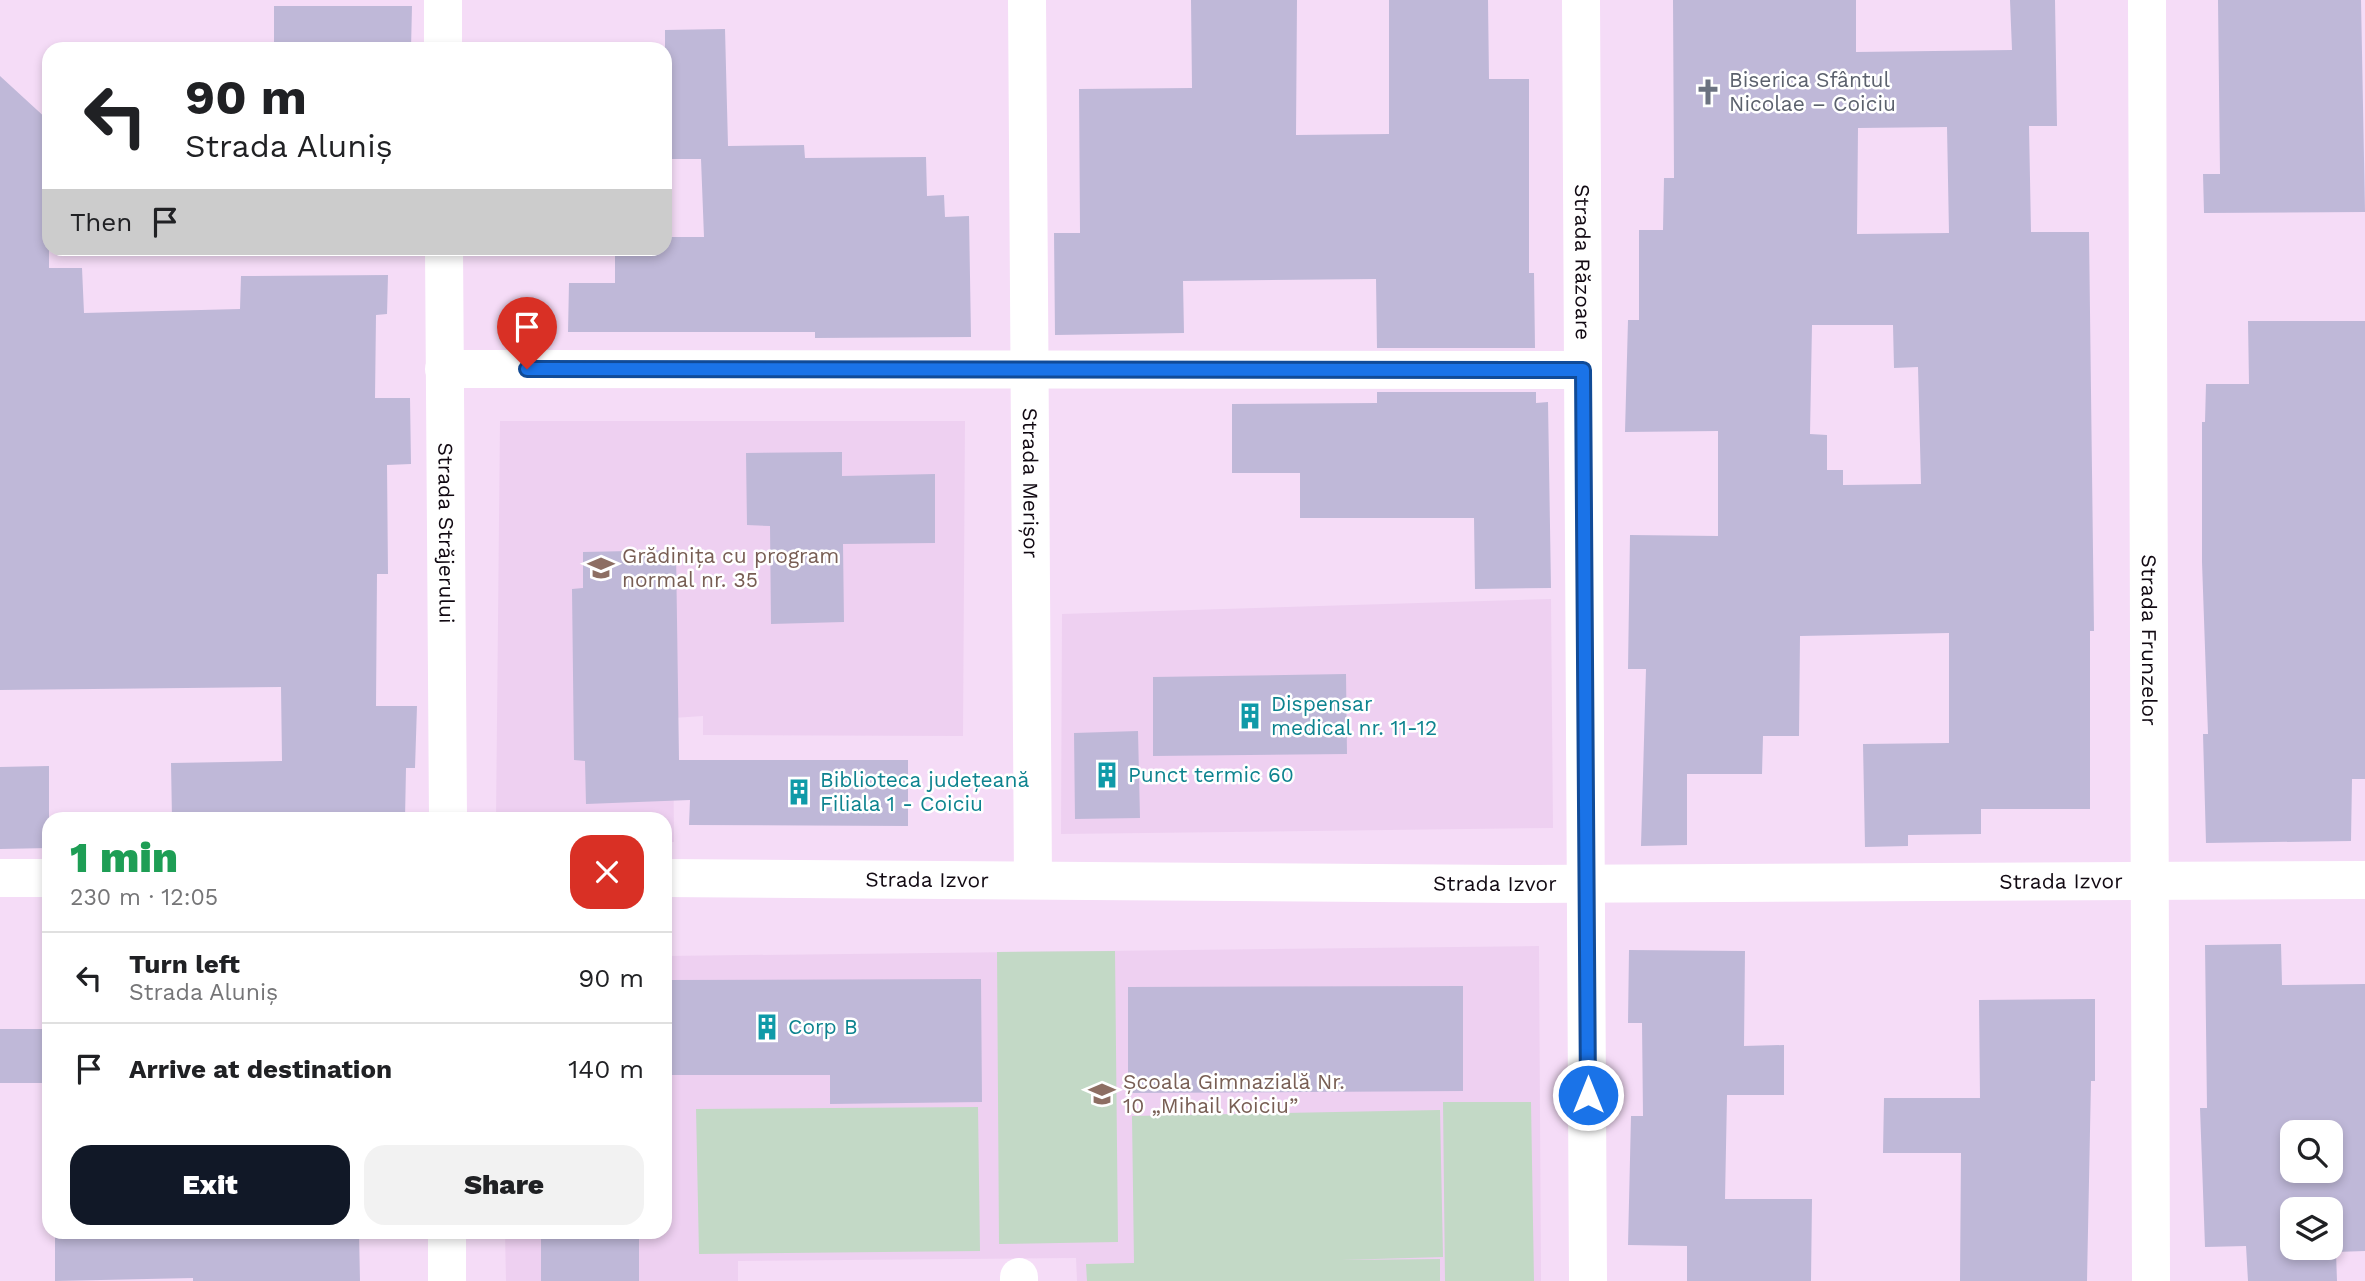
<!DOCTYPE html>
<html lang="en">
<head>
<meta charset="utf-8">
<style>
  :root { --surface:#fff; --page:#f2f2f2; --text:#202124; --muted:#757577; --line:#e0e0e0; --accent:#111827 }
  body { margin:0; font-family:"Work Sans",sans-serif; background:var(--page); color:var(--text); height:100vh; display:flex; flex-direction:column; font-size:26px; white-space:nowrap }
  * { box-sizing:border-box; margin:0 }
  p { font-size:23px; color:var(--muted) }
  .icon { flex:none; width:38px; height:38px; fill:none; stroke:currentColor; stroke-width:2; stroke-linecap:round; stroke-linejoin:round }
  .map { position:relative; flex:1; overflow:hidden }
  .side { position:absolute; left:42px; top:812px; width:630px; height:427px; display:flex; flex-direction:column; background:var(--surface); border-radius:21px; box-shadow:0 4px 10px #0003 }
  .side>* { flex:none }
  .guide { position:absolute; left:42px; top:42px; width:630px; height:214px; border-radius:21px; box-shadow:0 4px 10px #0003; background:#fff; color:var(--text); overflow:hidden }
  .controls { position:absolute; left:2280px; top:1120px; display:grid; gap:14px }
  .controls a { display:grid; place-items:center; width:63px; height:63px; border-radius:14px; background:var(--surface); box-shadow:0 4px 10px #0003; font-size:35px }
  .pin { position:absolute; display:grid; place-items:center; width:60px; height:60px; color:#fff; margin:-72px -30px; border-radius:50% 50% 50% 0; rotate:-45deg; box-shadow:0 0 7px #0007 }
  .pin .icon { rotate:45deg }
  .me { position:absolute; width:77px; margin:-38px; rotate:0deg; stroke-linejoin:round; filter:drop-shadow(0 0 5px #0008) }
  .turn { display:flex; align-items:center; gap:24px; height:147px; padding:0 28px; font-size:32px }
  .turn .icon { width:91px; height:91px; stroke-width:2.5 }
  .turn b { display:block; font-size:49px; line-height:60px }
  .then { display:flex; align-items:center; height:66px; padding:0 28px; background:#0003; gap:14px; font-size:26px }
  .round { display:grid; place-items:center; flex:none; width:74px; height:74px; border-radius:21px; background:var(--page) }
  .headline { display:flex; align-items:center; justify-content:space-between; height:119px; padding:0 28px }
  h1 { font-size:42px; font-weight:800; line-height:52px; color:#1e9e55 }
  .button { display:flex; gap:14px; margin-top:auto; padding:14px 28px }
  .button a { flex:1; height:80px; border-radius:21px; background:var(--accent); color:#fff; font-size:28px; font-weight:800; line-height:80px; text-align:center }
  .button a+a { background:var(--page); color:var(--text) }
  ul { padding:0; list-style:none }
  li { display:flex; align-items:center; gap:21px; height:91px; padding:0 28px; border-top:2px solid var(--line) }
  li div { flex:1 }
  li b { display:block; font-size:26px }
  li em { font-style:normal }
  .map>svg:first-child { display:block }
</style>
</head>
<body>
<div class="map">
<svg width="2365" height="1281" viewBox="0 0 2365 1281">
  <rect width="100%" height="100%" fill="#f5dcf7"/>
  <!-- built -->
  <path fill="#eed0f1" d="M 500,421 L 965,421 L 963,736 L 703,735 L 703,716 L 673,718 L 674,842 L 665,842 L 665,819 L 496,819 Z
    M 1551,599 L 1553,828 L 1061,834 L 1062,614 Z
    M 1539,946 L 1541,1281 L 1077,1281 L 1076,1258 L 738,1261 L 738,1281 L 506,1281 L 505,1232 L 665,1232 L 665,956 Z"/>
  <!-- green -->
  <path fill="#c3d9c6" d="M 1115,951 L 1118,1242 L 999,1244 L 997,952 Z
    M 1443,1102 L 1531,1102 L 1534,1281 L 1445,1281 Z
    M 978,1107 L 980,1251 L 699,1254 L 696,1109 Z
    M 1440,1110 L 1443,1257 L 1341,1260 L 1440,1259 L 1440,1281 L 1087,1281 L 1086,1264 L 1134,1263 L 1132,1116 Z"/>
  <!-- building -->
  <path fill="#bfb8d8" fill-rule="evenodd" d="M 1191,0 L 1297,0 L 1296,135 L 1389,134 L 1389,0 L 1488,0 L 1489,79 L 1529,79 L 1529,273 L 1534,273 L 1535,348 L 1377,348 L 1376,279 L 1183,281 L 1184,333 L 1055,335 L 1054,233 L 1080,233 L 1079,89 L 1192,88 Z
    M 1673,0 L 1856,0 L 1856,52 L 2012,50 L 2010,0 L 2055,0 L 2057,126 L 2029,126 L 2031,232 L 2089,232 L 2094,631 L 2090,631 L 2090,809 L 1981,809 L 1981,834 L 1908,835 L 1908,846 L 1865,847 L 1863,744 L 1949,743 L 1949,633 L 1800,636 L 1799,736 L 1763,736 L 1762,774 L 1687,774 L 1687,845 L 1641,846 L 1646,669 L 1628,669 L 1630,535 L 1718,536 L 1718,431 L 1625,432 L 1628,320 L 1639,320 L 1639,230 L 1663,230 L 1664,178 L 1674,178 ZM 1947,127 L 1949,233 L 1857,234 L 1858,128 ZM 1812,325 L 1893,325 L 1894,368 L 1918,367 L 1921,484 L 1843,485 L 1843,470 L 1827,470 L 1827,435 L 1810,434 Z
    M 2218,0 L 2361,0 L 2365,212 L 2204,213 L 2203,174 L 2220,174 Z
    M 274,6 L 412,6 L 411,49 L 274,49 Z
    M 725,29 L 728,146 L 804,145 L 805,158 L 926,157 L 927,196 L 944,195 L 945,217 L 969,216 L 971,337 L 815,338 L 815,332 L 568,332 L 569,283 L 615,283 L 615,248 L 665,248 L 665,237 L 704,237 L 701,159 L 665,159 L 665,30 Z
    M 0,76 L 49,121 L 49,268 L 82,268 L 84,313 L 240,309 L 241,276 L 388,275 L 387,314 L 376,315 L 375,398 L 410,398 L 411,464 L 387,465 L 388,574 L 377,574 L 376,706 L 417,706 L 415,768 L 406,768 L 405,819 L 172,819 L 171,763 L 282,761 L 281,687 L 0,690 Z
    M 2248,321 L 2365,321 L 2365,779 L 2352,779 L 2351,841 L 2206,843 L 2203,734 L 2208,734 L 2202,562 L 2202,422 L 2205,422 L 2206,384 L 2249,384 Z
    M 1377,392 L 1536,392 L 1536,403 L 1548,402 L 1551,588 L 1475,589 L 1474,518 L 1300,518 L 1300,473 L 1232,473 L 1232,404 L 1377,403 Z
    M 842,452 L 842,476 L 935,474 L 935,543 L 843,544 L 844,622 L 771,624 L 770,526 L 747,525 L 746,453 Z
    M 676,550 L 679,760 L 908,760 L 908,826 L 689,825 L 690,800 L 586,804 L 585,761 L 574,760 L 572,589 L 583,588 L 583,552 Z
    M 1346,674 L 1347,754 L 1153,756 L 1153,677 Z
    M 1138,731 L 1140,818 L 1075,819 L 1074,733 Z
    M 49,766 L 49,848 L 0,849 L 0,767 Z
    M 2281,944 L 2282,985 L 2365,984 L 2365,1251 L 2336,1252 L 2337,1281 L 2248,1281 L 2246,1246 L 2205,1247 L 2200,1108 L 2207,1108 L 2205,945 ZM 2292,1132 L 2331,1132 L 2331,1171 L 2292,1171 ZM 2292,1209 L 2331,1209 L 2331,1248 L 2292,1248 Z
    M 1629,950 L 1745,951 L 1744,1046 L 1784,1045 L 1784,1095 L 1727,1095 L 1725,1199 L 1812,1199 L 1811,1281 L 1687,1281 L 1687,1246 L 1628,1245 L 1631,1116 L 1643,1116 L 1642,1023 L 1628,1023 Z
    M 981,979 L 982,1102 L 830,1104 L 830,1075 L 665,1075 L 665,980 Z
    M 1463,986 L 1463,1091 L 1128,1093 L 1128,987 Z
    M 2095,999 L 2095,1081 L 2091,1081 L 2087,1281 L 1960,1281 L 1961,1153 L 1883,1153 L 1884,1098 L 1980,1098 L 1979,1000 Z
    M 0,1029 L 49,1029 L 49,1083 L 0,1083 Z
    M 55,1232 L 359,1232 L 360,1281 L 193,1281 L 193,1278 L 55,1281 Z
    M 541,1232 L 639,1232 L 639,1281 L 541,1281 Z"/>
  <g fill="none" stroke-linecap="round" stroke-linejoin="round">
    <!-- minor -->
    <g stroke="#fff" stroke-width="38">
      <path d="M 443,0 L 443,49"/>
      <path id="s1" d="M 1027,0 L 1033,880"/>
      <path id="s2" d="M 1581,0 L 1588,1281"/>
      <path id="s3" d="M 2147,0 L 2151,1281"/>
      <path id="s4" d="M 444,248 L 448,819"/>
      <path d="M 444,369 L 1583,370"/>
      <path d="M 0,878 L 49,878"/>
      <path id="s5" d="M 665,878 L 1510,884 L 2365,880"/>
      <path d="M 1019,1277 L 1019,1281"/>
      <path d="M 447,1281 L 447,1232"/>
    </g>
  </g>
  <g fill="none" stroke-linecap="round" stroke-linejoin="round">
    <!-- route casing -->
    <g stroke="#114b97" stroke-width="18">
      <path id="route" d="M 527,369 L 1583,370 L 1588,1095"/>
    </g>
    <!-- route -->
    <use href="#route" stroke="#1a73e8" stroke-width="12"/>
  </g>
  <!-- icons -->
  <defs>
    <g id="church-bare" transform="scale(2.1)"><path d="M-1.2-6h2.4v3.5h3.3v2.4h-3.3V6h-2.4V-.1h-3.3v-2.4h3.3Z" fill="#6b7280" stroke="#fff" stroke-width="2.5" paint-order="stroke"/></g>
    <g id="school-bare" transform="scale(2.1)"><path d="M0-5L7-2L0 1L-7-2ZM-4 1L0 2.5L4 1V4Q0 6-4 4Z" fill="#8d6e63" stroke="#fff" stroke-width="2.5" paint-order="stroke"/></g>
    <g id="building-bare" transform="scale(2.1)"><path d="M-4-6H4V6H1V3H-1V6H-4ZM-2.5-4.3h1.7v1.8h-1.7ZM.8-4.3h1.7v1.8H.8ZM-2.5-1h1.7V.8h-1.7ZM.8-1h1.7V.8H.8Z" fill="#0f9aa8" stroke="#fff" stroke-width="2.5" paint-order="stroke"/></g>
  </defs>
  <g fill-rule="evenodd">
    <use href="#church-bare" x="1708" y="92"/>
    <use href="#school-bare" x="601" y="568"/>
    <use href="#building-bare" x="1250" y="716"/>
    <use href="#building-bare" x="1107" y="775"/>
    <use href="#building-bare" x="799" y="792"/>
    <use href="#building-bare" x="767" y="1027"/>
    <use href="#school-bare" x="1102" y="1094"/>
  </g>
  <g text-anchor="middle" stroke-width="5" stroke-linejoin="round" paint-order="stroke">
    <!-- worship labels -->
    <g font-size="21" fill="#5b616d" stroke="#fff" text-anchor="start">
      <text x="1729" y="87">Biserica Sfântul<tspan x="1729" dy="24">Nicolae – Coiciu</tspan></text>
    </g>
    <!-- street labels -->
    <g font-size="21" fill="#110912" stroke="#fff">
      <text dy="7" stroke="none"><textPath href="#s2" startOffset="262">Strada Răzoare</textPath></text>
      <text dy="7" stroke="none"><textPath href="#s1" startOffset="483">Strada Merișor</textPath></text>
      <text dy="7" stroke="none"><textPath href="#s4" startOffset="285">Strada Străjerului</textPath></text>
      <text dy="7" stroke="none"><textPath href="#s3" startOffset="640">Strada Frunzelor</textPath></text>
      <text dy="7" stroke="none"><textPath href="#s5" startOffset="262">Strada Izvor</textPath></text>
      <text dy="7" stroke="none"><textPath href="#s5" startOffset="1396">Strada Izvor</textPath></text>
      <text dy="7" stroke="none"><textPath href="#s5" startOffset="830">Strada Izvor</textPath></text>
    </g>
    <!-- education labels -->
    <g font-size="21" fill="#785e54" stroke="#fff" text-anchor="start">
      <text x="622" y="563">Grădinița cu program<tspan x="622" dy="24">normal nr. 35</tspan></text>
      <text x="1123" y="1089">Școala Gimnazială Nr.<tspan x="1123" dy="24">10 „Mihail Koiciu”</tspan></text>
    </g>
    <!-- culture labels -->
    <g font-size="21" fill="#0d838f" stroke="#fff" text-anchor="start">
      <text x="1271" y="711">Dispensar<tspan x="1271" dy="24">medical nr. 11-12</tspan></text>
      <text x="1128" y="782">Punct termic 60</text>
      <text x="820" y="787">Biblioteca județeană<tspan x="820" dy="24">Filiala 1 - Coiciu</tspan></text>
      <text x="788" y="1034">Corp B</text>
    </g>
  </g>
</svg>
<div class="controls">
<a><svg class="icon" aria-label="search" viewBox="0 0 24 24"><circle cx="10" cy="10" r="6"/><path d="M15 15l6 6"/></svg></a>
<a><svg class="icon" aria-label="layers" viewBox="0 0 24 24"><path d="M12 4l9 5-9 5-9-5zM3 14l9 5 9-5"/></svg></a>
</div>
<div class="pin" style="left:527px;top:369px;background:#d93025"><svg class="icon" aria-label="arrive" viewBox="0 0 24 24"><path d="M6 21V4h12l-3 4 3 4H6"/></svg></div>
<svg class="me" style="left:1588px;top:1095px" viewBox="-20 -20 40 40"><circle r="17" fill="#1a73e8" stroke="#fff" stroke-width="3"/><path d="M0-11L8 9 0 5-8 9z" fill="#fff"/></svg>
<div class="guide">
<div class="turn"><svg class="icon" aria-label="left" viewBox="0 0 24 24"><path d="M17 20v-9H6M10 6l-5 5 5 5"/></svg><div><b>90 m</b>Strada Aluniș</div></div>
<div class="then">Then<svg class="icon" aria-label="arrive" viewBox="0 0 24 24"><path d="M6 21V4h12l-3 4 3 4H6"/></svg></div>
</div>
<section class="side">
<div class="headline"><div><h1>1 min</h1><p>230 m · 12:05</p></div><a class="round" style="background:#d93025;color:#fff"><svg class="icon" aria-label="close" viewBox="0 0 24 24"><path d="M6 6l12 12M18 6L6 18"/></svg></a></div>
<ul>
<li><svg class="icon" aria-label="left" viewBox="0 0 24 24"><path d="M17 20v-9H6M10 6l-5 5 5 5"/></svg><div><b>Turn left</b><p>Strada Aluniș</p></div><em>90 m</em></li>
<li><svg class="icon" aria-label="arrive" viewBox="0 0 24 24"><path d="M6 21V4h12l-3 4 3 4H6"/></svg><div><b>Arrive at destination</b></div><em>140 m</em></li>
</ul>
<div class="button"><a>Exit</a><a>Share</a></div>
</section>
</div>
</body>
</html>
